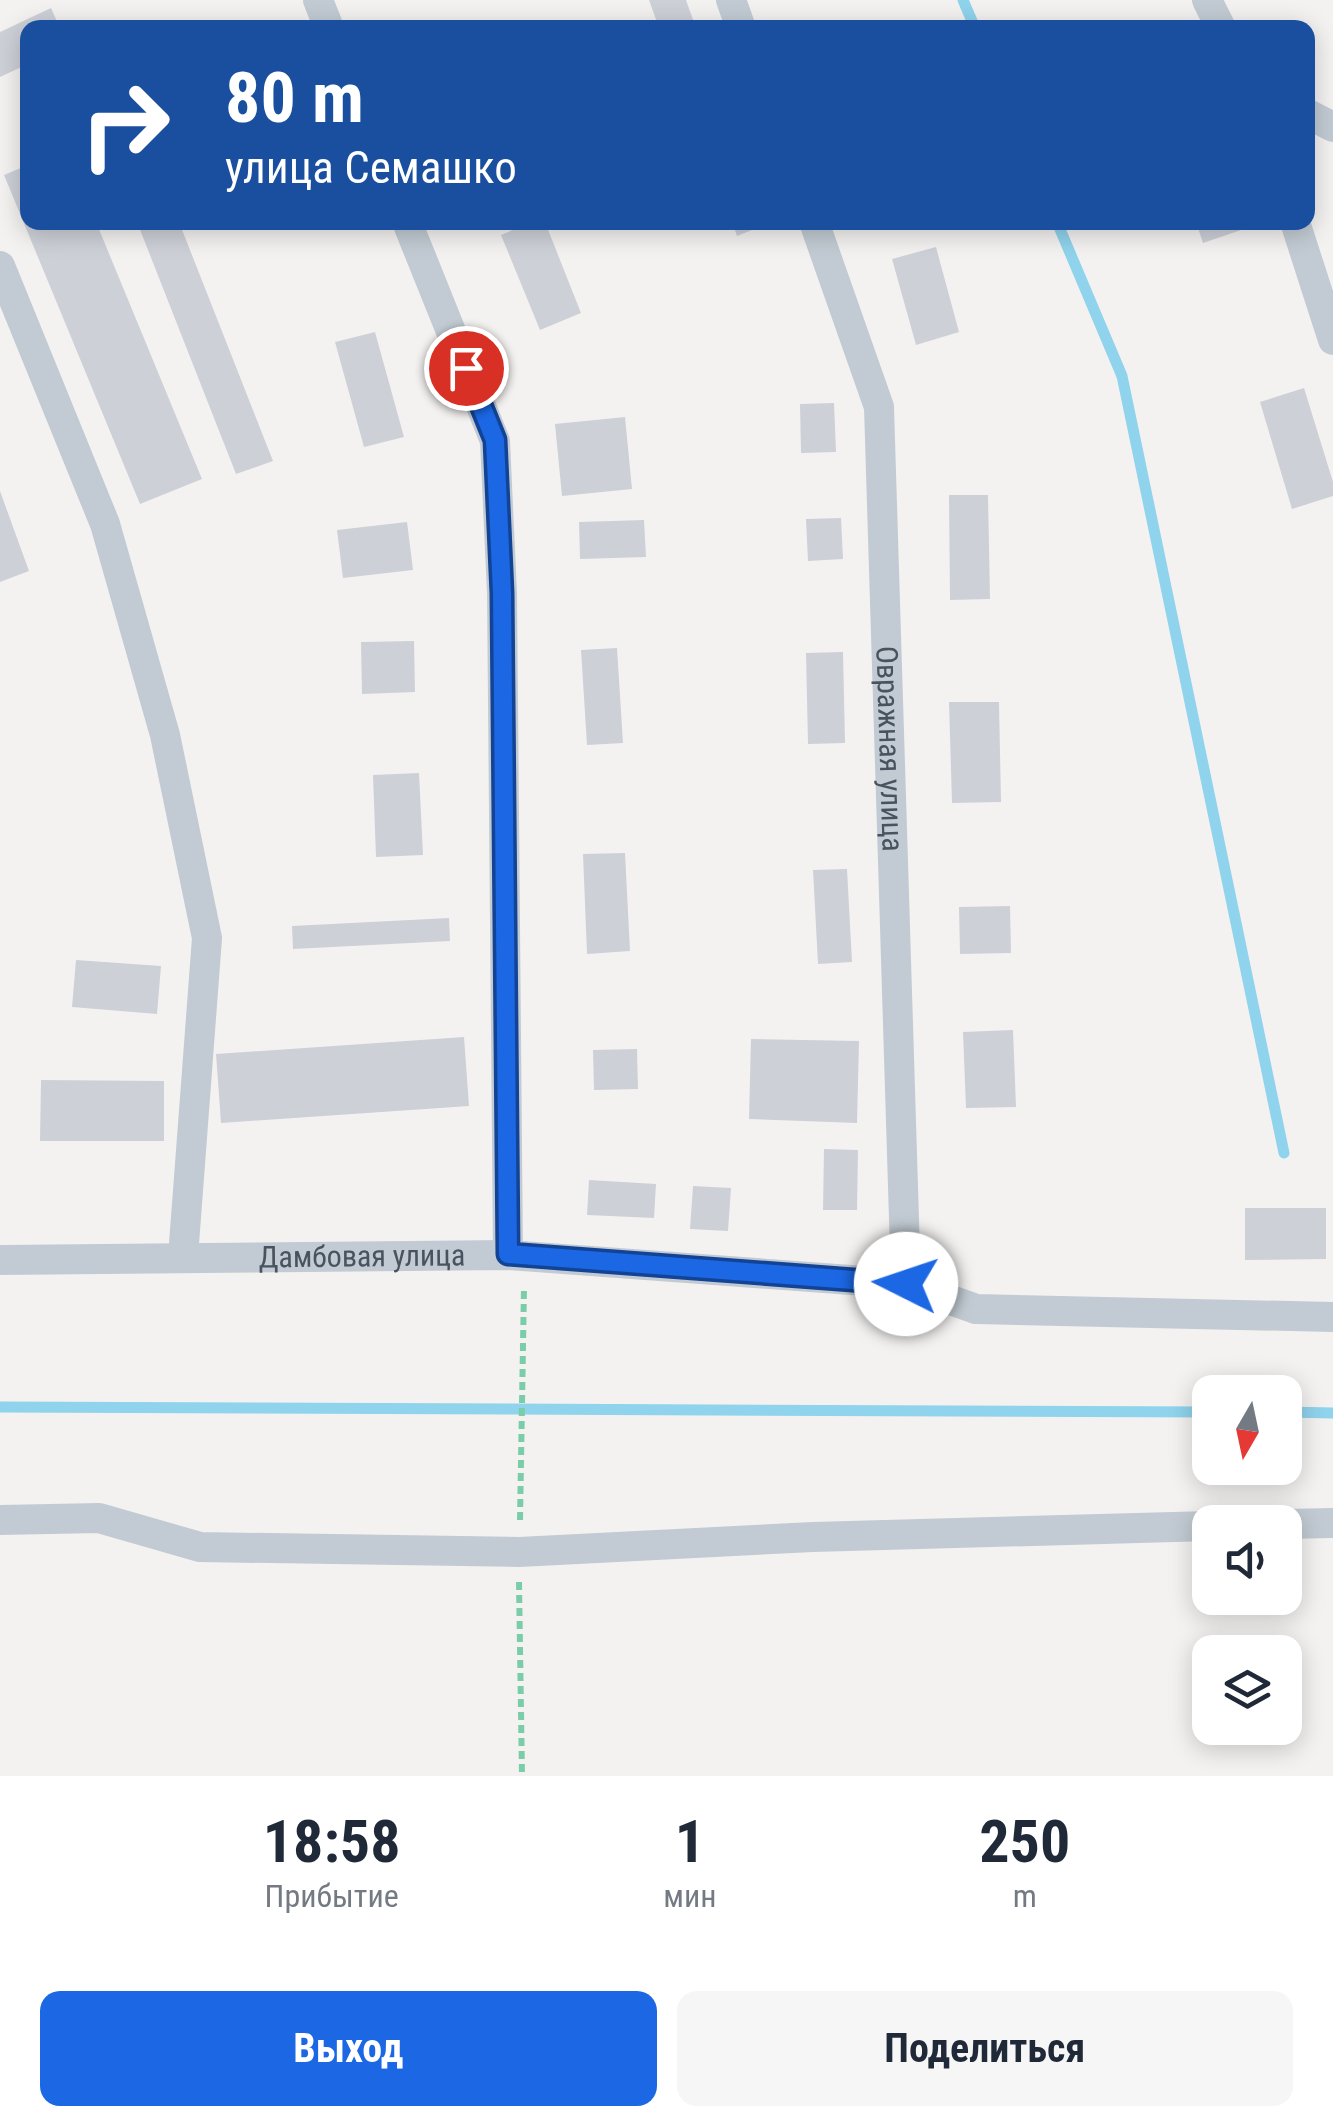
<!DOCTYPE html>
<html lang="ru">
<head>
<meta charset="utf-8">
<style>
  :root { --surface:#fff; --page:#f6f6f7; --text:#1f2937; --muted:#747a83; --accent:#1b67e4 }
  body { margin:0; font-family:"Roboto Condensed",sans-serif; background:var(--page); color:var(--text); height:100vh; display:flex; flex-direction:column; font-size:38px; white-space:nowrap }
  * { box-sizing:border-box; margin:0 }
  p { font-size:32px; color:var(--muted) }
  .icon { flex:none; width:55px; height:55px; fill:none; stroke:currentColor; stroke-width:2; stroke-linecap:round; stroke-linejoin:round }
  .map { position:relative; height:1776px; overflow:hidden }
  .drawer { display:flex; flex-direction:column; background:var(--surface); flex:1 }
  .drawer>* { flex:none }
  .banner { position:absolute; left:20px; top:20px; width:1295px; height:210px; border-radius:20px; box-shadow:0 5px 25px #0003; background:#1a4fa0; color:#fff; overflow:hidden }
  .needle { width:65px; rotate:189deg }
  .fabs { position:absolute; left:1192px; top:1375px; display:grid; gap:20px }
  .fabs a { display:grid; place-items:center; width:110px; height:110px; border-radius:20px; background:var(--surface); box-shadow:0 5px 25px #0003; font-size:50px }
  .pin { position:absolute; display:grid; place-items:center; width:85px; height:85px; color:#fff; margin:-42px; border:5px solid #fff; border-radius:50%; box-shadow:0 2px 10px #0007 }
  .me { position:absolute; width:110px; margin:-55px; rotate:274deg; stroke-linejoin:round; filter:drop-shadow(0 0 8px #0008) }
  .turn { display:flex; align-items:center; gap:35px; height:210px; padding:0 40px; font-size:45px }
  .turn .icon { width:130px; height:130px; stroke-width:2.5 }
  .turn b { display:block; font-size:70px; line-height:85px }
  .eta { display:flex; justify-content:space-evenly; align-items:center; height:170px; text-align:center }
  .eta b { font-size:60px; font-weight:700; line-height:70px }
  .cta { display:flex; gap:20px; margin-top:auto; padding:20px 40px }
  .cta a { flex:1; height:115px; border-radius:20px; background:var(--accent); color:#fff; font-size:40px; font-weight:700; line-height:115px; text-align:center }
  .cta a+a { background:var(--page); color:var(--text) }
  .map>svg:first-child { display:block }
</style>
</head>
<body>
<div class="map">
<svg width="1333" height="1776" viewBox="0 0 1333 1776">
  <rect width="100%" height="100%" fill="#f4f2f1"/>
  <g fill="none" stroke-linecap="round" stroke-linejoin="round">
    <!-- stream -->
    <path stroke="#8fd3ec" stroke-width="11" d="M 963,0 L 975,28
      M 1057,222 L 1122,376 L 1284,1153
      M 0,1407 L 1210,1412
      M 1285,1412 L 1333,1413"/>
  </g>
  <!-- building -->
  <path fill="#cdd0d7" d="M 649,0 L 686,0 L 696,28 L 659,28 Z
    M 51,8 L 60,28 L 28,28 L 28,64 L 0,77 L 0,32 Z
    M 28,165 L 28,222 L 96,222 L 202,479 L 140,504 L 4,175 Z
    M 137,222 L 179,222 L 273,461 L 236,474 Z
    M 532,222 L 545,222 L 581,313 L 540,330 L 501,235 Z
    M 732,222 L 770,222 L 770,223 L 737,236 Z
    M 1196,222 L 1245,222 L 1247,228 L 1203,243 Z
    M 936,247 L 959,332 L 916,345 L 892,259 Z
    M 375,332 L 404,437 L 364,447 L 335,342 Z
    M 1304,388 L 1333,482 L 1333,496 L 1292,509 L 1260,402 Z
    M 834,403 L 836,452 L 801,453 L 800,404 Z
    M 625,417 L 632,489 L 562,496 L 555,424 Z
    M 0,491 L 29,571 L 0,582 Z
    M 949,495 L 988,495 L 990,599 L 950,600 Z
    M 841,518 L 843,559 L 808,561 L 806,519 Z
    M 644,520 L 646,557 L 580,559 L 579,522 Z
    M 407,522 L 413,570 L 343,578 L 337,530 Z
    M 414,641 L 415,692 L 362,694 L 361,642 Z
    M 617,648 L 623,743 L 587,745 L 581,650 Z
    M 843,652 L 845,743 L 808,744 L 806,653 Z
    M 949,702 L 999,702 L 1001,802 L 952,803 Z
    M 419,773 L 423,855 L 376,857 L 373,775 Z
    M 625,853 L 630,951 L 587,954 L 583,854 Z
    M 847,869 L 852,962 L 818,964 L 813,870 Z
    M 1010,906 L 1011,953 L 960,954 L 959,907 Z
    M 449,918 L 450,941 L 293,949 L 292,926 Z
    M 76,960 L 161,966 L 157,1014 L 72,1007 Z
    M 1013,1030 L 1016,1107 L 966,1108 L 963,1032 Z
    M 464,1037 L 469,1106 L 221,1123 L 216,1054 Z
    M 751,1039 L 859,1041 L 857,1123 L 749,1119 Z
    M 637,1049 L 638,1089 L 594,1090 L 593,1050 Z
    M 41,1080 L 164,1081 L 164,1141 L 40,1141 Z
    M 824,1149 L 858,1150 L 857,1210 L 823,1210 Z
    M 589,1180 L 656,1184 L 654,1218 L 587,1215 Z
    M 693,1186 L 731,1188 L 728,1231 L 690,1229 Z
    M 1245,1208 L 1326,1208 L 1326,1259 L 1245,1260 Z"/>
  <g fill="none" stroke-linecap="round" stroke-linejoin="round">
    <!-- path -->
    <path stroke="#79cea9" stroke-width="6" stroke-dasharray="8 5" stroke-linecap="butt" d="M 520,1520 L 524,1287
      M 519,1582 L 522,1776"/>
    <!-- minor -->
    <g stroke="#c2cbd3" stroke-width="30">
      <path d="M 318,0 L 329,28"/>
      <path d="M 731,0 L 741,28"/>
      <path d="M 1207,0 L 1221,28"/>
      <path d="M 1308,114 L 1333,127"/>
      <path d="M 407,222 L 495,441 L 502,593 L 508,1255"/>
      <path id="s1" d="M 814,222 L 879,407 L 906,1284"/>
      <path d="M 1295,222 L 1333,340"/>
      <path d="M 0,266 L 105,524 L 165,735 L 207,938 L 183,1257"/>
      <path id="s2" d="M 0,1260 L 508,1255 L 906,1284 L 976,1309 L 1333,1317"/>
      <path d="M 0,1520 L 99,1518 L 200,1547 L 519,1552 L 813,1537 L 1210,1526"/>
      <path d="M 1285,1524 L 1333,1523"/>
    </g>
  </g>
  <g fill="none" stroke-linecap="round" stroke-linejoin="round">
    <!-- route casing -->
    <g stroke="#124394" stroke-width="25">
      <path id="route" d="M 466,368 L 495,440 L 502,593 L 508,1254 L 906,1284"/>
    </g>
    <!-- route -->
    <use href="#route" stroke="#1b67e4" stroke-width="18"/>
  </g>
  <g text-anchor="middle" stroke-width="8" stroke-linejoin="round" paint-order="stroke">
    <!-- street labels -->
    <g font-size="30" fill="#49535f" stroke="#fff">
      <text dy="10" stroke="none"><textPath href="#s1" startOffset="538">Овражная улица</textPath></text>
      <text dy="10" stroke="none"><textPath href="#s2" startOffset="362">Дамбовая улица</textPath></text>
    </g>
  </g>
</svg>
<div class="fabs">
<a><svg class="needle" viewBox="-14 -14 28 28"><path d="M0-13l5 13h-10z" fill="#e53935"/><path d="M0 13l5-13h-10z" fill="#747a83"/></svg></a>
<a><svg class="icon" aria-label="sound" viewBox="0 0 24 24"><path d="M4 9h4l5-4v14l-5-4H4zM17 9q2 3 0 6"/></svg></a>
<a><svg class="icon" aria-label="layers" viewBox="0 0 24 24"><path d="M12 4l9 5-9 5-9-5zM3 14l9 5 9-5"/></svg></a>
</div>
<div class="pin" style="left:466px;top:368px;background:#d93025"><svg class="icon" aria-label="arrive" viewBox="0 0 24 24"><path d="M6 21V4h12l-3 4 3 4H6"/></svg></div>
<svg class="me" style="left:906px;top:1284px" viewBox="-20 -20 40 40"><circle r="19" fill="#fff"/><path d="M0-13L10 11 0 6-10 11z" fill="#1b67e4"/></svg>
<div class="banner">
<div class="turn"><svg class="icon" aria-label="right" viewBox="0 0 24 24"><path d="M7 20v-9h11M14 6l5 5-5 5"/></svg><div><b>80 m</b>улица Семашко</div></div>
</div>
</div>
<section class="drawer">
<div class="eta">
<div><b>18:58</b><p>Прибытие</p></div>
<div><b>1</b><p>мин</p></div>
<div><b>250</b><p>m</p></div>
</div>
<div class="cta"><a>Выход</a><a>Поделиться</a></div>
</section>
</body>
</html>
